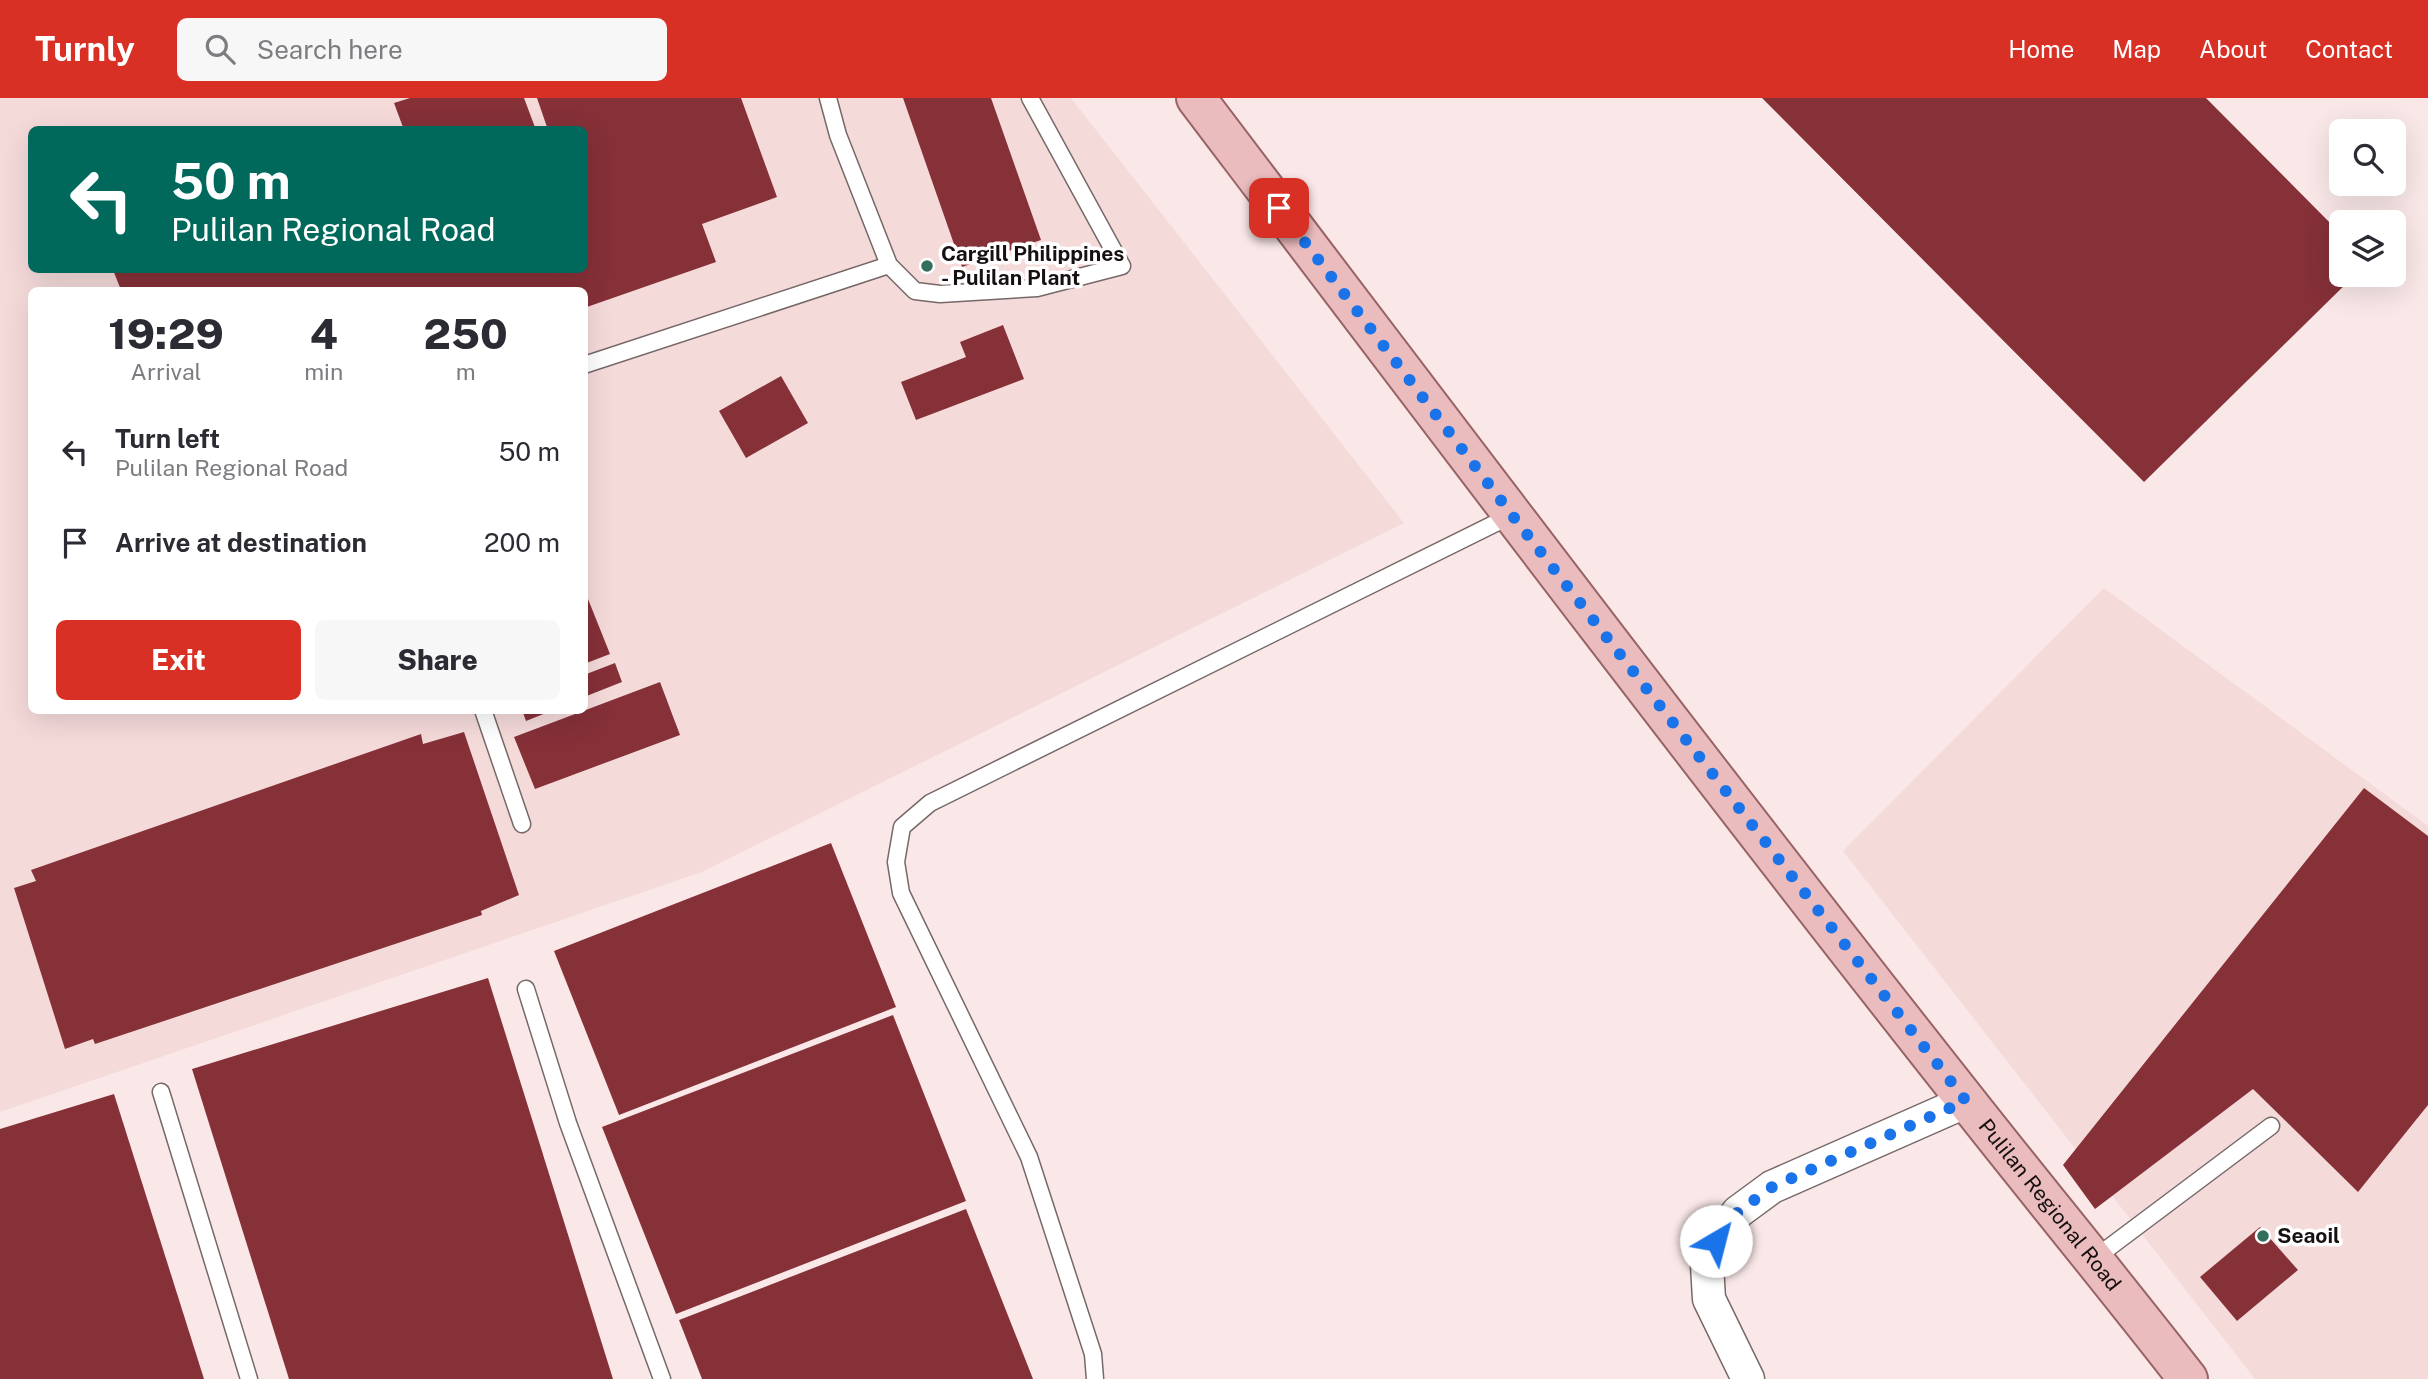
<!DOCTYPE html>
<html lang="en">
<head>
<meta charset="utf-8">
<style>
	:root { --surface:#fff; --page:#f7f7f7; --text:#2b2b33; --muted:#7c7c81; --accent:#d93025 }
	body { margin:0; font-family:"Public Sans",sans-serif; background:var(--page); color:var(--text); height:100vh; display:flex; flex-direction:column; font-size:26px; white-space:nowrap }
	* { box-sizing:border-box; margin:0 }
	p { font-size:23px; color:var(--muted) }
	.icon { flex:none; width:38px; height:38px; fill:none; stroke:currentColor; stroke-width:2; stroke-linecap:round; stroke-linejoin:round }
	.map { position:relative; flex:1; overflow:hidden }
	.panel { position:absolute; left:28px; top:189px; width:560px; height:427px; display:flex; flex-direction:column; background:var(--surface); border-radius:10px; box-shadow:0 7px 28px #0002 }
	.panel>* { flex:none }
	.top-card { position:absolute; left:28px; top:28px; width:560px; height:147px; border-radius:10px; box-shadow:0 7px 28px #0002; background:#00695c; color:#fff; overflow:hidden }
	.buttons { position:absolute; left:2329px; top:21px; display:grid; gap:14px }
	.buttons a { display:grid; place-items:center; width:77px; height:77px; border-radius:10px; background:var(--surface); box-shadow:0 7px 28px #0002; font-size:35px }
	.pin { position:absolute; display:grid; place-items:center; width:60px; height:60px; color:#fff; margin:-30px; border-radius:14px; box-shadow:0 4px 10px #0006 }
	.me { position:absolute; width:77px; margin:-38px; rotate:37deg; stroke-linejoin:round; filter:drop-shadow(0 0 5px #0008) }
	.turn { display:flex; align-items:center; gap:24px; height:147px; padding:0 28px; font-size:32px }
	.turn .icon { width:91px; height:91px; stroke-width:2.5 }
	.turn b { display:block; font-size:49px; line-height:60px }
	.eta { display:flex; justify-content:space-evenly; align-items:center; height:119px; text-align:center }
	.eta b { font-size:42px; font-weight:800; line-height:49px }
	.button { display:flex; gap:14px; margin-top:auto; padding:14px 28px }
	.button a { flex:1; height:80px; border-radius:10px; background:var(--accent); color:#fff; font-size:28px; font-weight:800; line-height:80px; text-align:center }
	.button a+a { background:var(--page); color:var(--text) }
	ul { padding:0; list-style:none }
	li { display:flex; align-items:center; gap:21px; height:91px; padding:0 28px }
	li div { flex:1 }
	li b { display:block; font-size:26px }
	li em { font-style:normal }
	header { display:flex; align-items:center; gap:42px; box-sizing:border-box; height:98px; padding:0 35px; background:var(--accent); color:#fff }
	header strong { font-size:33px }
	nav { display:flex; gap:38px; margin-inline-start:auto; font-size:24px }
	.search { width:490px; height:63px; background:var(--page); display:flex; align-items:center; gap:18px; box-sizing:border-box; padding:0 24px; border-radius:10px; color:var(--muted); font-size:26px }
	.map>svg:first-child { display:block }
	.built { fill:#f5dada; fill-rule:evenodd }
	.building { fill:#863038 }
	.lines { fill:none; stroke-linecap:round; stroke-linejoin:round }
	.lane-casing { stroke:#776868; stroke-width:19 }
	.street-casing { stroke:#776868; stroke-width:35 }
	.primary-casing { stroke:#986364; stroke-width:42 }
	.lane { stroke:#fff; stroke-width:16 }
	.street { stroke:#fff; stroke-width:32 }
	.primary { stroke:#ebbcbd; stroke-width:38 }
	.route { stroke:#1a73e8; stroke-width:12; stroke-dasharray:0 21.6 }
	.poi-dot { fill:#336f5a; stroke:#fff; stroke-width:2.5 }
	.labels { text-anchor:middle; stroke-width:7; stroke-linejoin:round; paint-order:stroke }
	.poi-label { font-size:21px; font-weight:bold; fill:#161010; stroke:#fff; text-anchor:start }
	.street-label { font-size:21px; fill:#161010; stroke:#fff }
</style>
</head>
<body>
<header>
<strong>Turnly</strong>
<div class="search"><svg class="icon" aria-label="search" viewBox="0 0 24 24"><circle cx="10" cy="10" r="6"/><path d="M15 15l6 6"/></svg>Search here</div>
<nav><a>Home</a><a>Map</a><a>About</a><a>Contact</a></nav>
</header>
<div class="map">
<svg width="2428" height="1281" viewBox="0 0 2428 1281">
	<rect width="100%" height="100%" fill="#fae8e8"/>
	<!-- built -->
	<g class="built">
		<path d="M0 0H1071L1404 425 702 774 0 1014ZM32 32H584V172H32ZM32 192H584V612H32Z"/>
		<polygon points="2104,490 2428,728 2428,1281 2255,1281 1843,753"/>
	</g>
	<!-- building -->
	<g class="building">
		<polygon points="410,0 524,0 536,32 404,32 394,5"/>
		<polygon points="537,0 741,0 777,99 702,126 716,164 584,210 584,192 121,192 113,172 584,172 584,32 548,32"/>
		<polygon points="903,0 991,0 1041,142 962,169"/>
		<polygon points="1762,0 2206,0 2342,137 2342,177 2355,177 2144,384"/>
		<polygon points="1003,227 1024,281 916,322 901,284 966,259 960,244"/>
		<polygon points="781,278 808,325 746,360 719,313"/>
		<polygon points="584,491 610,556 584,566"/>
		<polygon points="615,565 622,584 584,599 584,577"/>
		<polygon points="660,584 680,637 535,691 514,639"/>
		<polygon points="522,612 551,612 551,613 526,623"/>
		<polygon points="464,634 519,797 481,813 482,817 95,946 93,941 65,951 14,790 36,783 31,772 421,636 423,646"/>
		<polygon points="2364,690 2428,738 2428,1007 2358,1094 2253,991 2095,1111 2063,1067"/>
		<polygon points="831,745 896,909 619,1017 554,853"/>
		<polygon points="488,880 613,1281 289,1281 192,971"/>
		<polygon points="893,917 966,1103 676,1216 602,1029"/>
		<polygon points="114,996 204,1281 0,1281 0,1031"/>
		<polygon points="966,1111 1033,1281 702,1281 679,1222"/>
		<polygon points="2260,1129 2298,1172 2237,1223 2200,1179"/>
	</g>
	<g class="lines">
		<!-- lane casing -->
		<g class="lane-casing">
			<g id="lane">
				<polyline points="828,0 838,37 889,167 915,193 940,196 1037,190 1122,168 1030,0"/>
				<polyline points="584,267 889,167"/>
				<polyline points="483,612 522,726"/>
				<polyline points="526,891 568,1025 662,1281"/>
				<polyline points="161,994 249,1281"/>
				<polyline points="2095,1160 2271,1028"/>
				<polyline points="1095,1281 1093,1256 1029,1059 901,795 896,764 902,729 930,705 1512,417"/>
			</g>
		</g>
		<!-- street casing -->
		<g class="street-casing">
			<polyline id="street" points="1748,1281 1709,1201 1707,1167 1716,1143 1738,1114 1772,1089 1967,1003"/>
		</g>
		<!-- primary casing -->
		<g class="primary-casing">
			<g id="primary">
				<path id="s1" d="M1196 0C1450 335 1704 671 1965 1001 2039 1095 2115 1187 2188 1281"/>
			</g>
		</g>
		<!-- lane -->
		<use href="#lane" class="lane"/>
		<!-- street -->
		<use href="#street" class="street"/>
		<!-- primary -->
		<use href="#primary" class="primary"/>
	</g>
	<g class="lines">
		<!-- route -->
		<polyline class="route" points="1279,110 1512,417 1966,1003 1772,1089 1738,1114 1716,1143"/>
	</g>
	<!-- markers -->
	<g class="poi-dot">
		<circle cx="927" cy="168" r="7"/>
		<circle cx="2263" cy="1138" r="7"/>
	</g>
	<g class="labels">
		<!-- poi labels -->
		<g class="poi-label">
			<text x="941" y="163">Cargill Philippines<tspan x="941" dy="24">- Pulilan Plant</tspan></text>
			<text x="2277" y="1145">Seaoil</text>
		</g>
		<!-- street labels -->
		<g class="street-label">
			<text dy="7" stroke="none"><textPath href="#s1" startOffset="1398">Pulilan Regional Road</textPath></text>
		</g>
	</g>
</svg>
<div class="buttons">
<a><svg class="icon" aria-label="search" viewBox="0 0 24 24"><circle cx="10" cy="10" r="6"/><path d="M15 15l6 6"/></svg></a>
<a><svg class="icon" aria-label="layers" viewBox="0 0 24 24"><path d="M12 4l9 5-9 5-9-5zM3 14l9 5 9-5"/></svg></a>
</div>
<div class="pin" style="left:1279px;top:110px;background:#d93025"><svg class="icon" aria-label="arrive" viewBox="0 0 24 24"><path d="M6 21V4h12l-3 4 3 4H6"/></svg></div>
<svg class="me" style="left:1716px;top:1143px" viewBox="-20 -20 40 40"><circle r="19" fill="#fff"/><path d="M0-13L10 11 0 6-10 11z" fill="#1a73e8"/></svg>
<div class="top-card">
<div class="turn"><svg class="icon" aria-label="left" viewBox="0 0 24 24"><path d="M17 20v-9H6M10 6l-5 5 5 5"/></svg><div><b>50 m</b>Pulilan Regional Road</div></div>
</div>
<section class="panel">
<div class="eta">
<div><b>19:29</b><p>Arrival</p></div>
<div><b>4</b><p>min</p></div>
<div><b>250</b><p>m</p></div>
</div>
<ul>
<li><svg class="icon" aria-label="left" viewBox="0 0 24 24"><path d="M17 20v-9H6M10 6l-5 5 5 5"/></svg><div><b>Turn left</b><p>Pulilan Regional Road</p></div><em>50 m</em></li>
<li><svg class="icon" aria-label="arrive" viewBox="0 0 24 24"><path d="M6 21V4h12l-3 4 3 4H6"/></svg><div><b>Arrive at destination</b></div><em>200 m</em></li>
</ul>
<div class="button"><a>Exit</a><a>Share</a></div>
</section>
</div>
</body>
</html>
